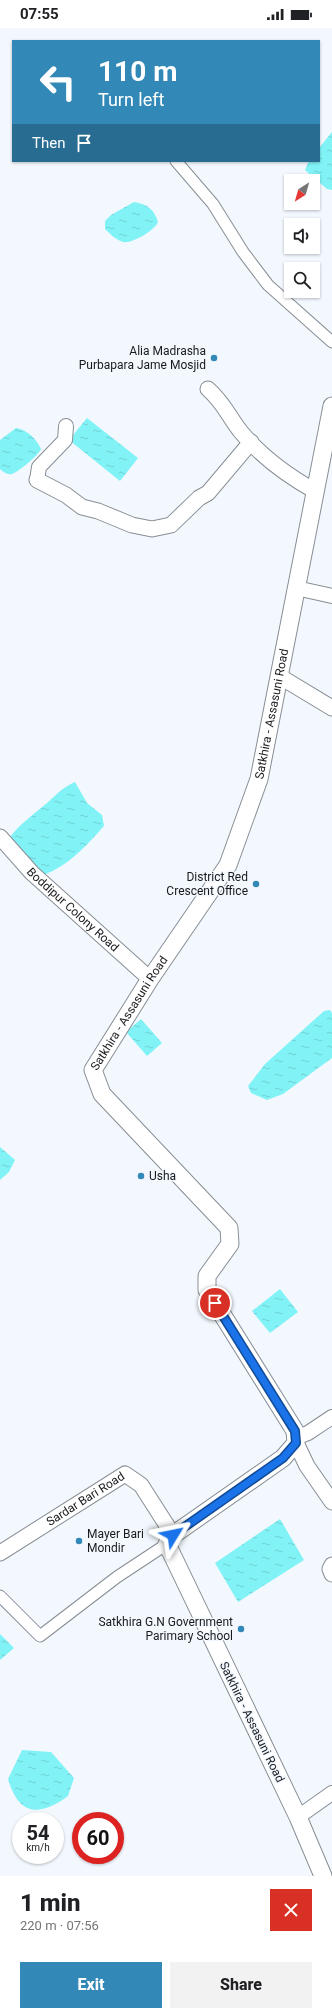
<!DOCTYPE html>
<html lang="en">
<head>
<meta charset="utf-8">
<style>
	:root { --surface:#fff; --page:#f2f2f2; --text:#202124; --muted:#757577; --accent:#3288b7 }
	body { margin:0; font-family:Roboto,sans-serif; background:var(--page); color:var(--text); height:100vh; display:flex; flex-direction:column; font-size:15px; white-space:nowrap }
	* { box-sizing:border-box; margin:0 }
	p { font-size:13px; color:var(--muted) }
	.icon { flex:none; width:22px; height:22px; fill:none; stroke:currentColor; stroke-width:2; stroke-linecap:round; stroke-linejoin:round }
	.map { position:relative; height:1848px; overflow:hidden }
	.details { display:flex; flex-direction:column; background:var(--surface); flex:1 }
	.details>* { flex:none }
	.hud { position:absolute; left:12px; top:12px; width:308px; height:122px; border-radius:0px; box-shadow:0 1px 3px #0004; background:#3288b7; color:#fff; overflow:hidden }
	.needle { width:26px; rotate:217deg }
	.fabs { position:absolute; left:284px; top:146px; display:grid; gap:8px }
	.fabs a { display:grid; place-items:center; width:36px; height:36px; border-radius:0px; background:var(--surface); box-shadow:0 1px 3px #0004; font-size:20px }
	.speed { position:absolute; left:12px; top:1784px; display:flex; gap:8px; font-size:20px; font-weight:700; text-align:center }
	.speed>* { display:grid; place-content:center; width:52px; height:52px; border-radius:50%; background:var(--surface); box-shadow:0 1px 3px #0004; line-height:1 }
	.speed small { font-size:10px; font-weight:400 }
	.speed .limit { border:6px solid #d22; background:#fff; color:#111 }
	.pin { position:absolute; display:grid; place-items:center; width:34px; height:34px; color:#fff; margin:-17px; border:2px solid #fff; border-radius:50%; box-shadow:0 1px 4px #0007 }
	.me { position:absolute; width:44px; margin:-22px; rotate:55deg; stroke-linejoin:round; filter:drop-shadow(0 0 3px #0008) }
	.turn { display:flex; align-items:center; gap:14px; height:84px; padding:0 20px; font-size:18px }
	.turn .icon { width:52px; height:52px; stroke-width:2.5 }
	.turn b { display:block; font-size:28px; line-height:34px }
	.then { display:flex; align-items:center; height:38px; padding:0 20px; background:#0003; gap:8px; font-size:15px }
	.round { display:grid; place-items:center; flex:none; width:42px; height:42px; border-radius:0px; background:var(--page) }
	.headline { display:flex; align-items:center; justify-content:space-between; height:68px; padding:0 20px }
	h1 { font-size:24px; font-weight:800; line-height:30px }
	.action { display:flex; gap:8px; margin-top:auto; padding:8px 20px }
	.action a { flex:1; height:46px; border-radius:0px; background:var(--accent); color:#fff; font-size:16px; font-weight:800; line-height:46px; text-align:center }
	.action a+a { background:var(--page); color:var(--text) }
	.status { display:flex; justify-content:space-between; align-items:center; height:28px; padding:0 20px; background:var(--surface); direction:ltr }
	.status svg { height:11px; fill:currentColor }
	.map>svg:first-child { display:block }
	.water { fill:url(#water-ripples) }
	.lines { fill:none; stroke-linecap:round; stroke-linejoin:round }
	.minor-casing { stroke:#878e94; stroke-width:13 }
	.tertiary-casing { stroke:#878e94; stroke-width:16 }
	.secondary-casing { stroke:#878e94; stroke-width:17 }
	.primary-casing { stroke:#878e94; stroke-width:19 }
	.minor { stroke:#fff; stroke-width:11 }
	.tertiary { stroke:#fff; stroke-width:14 }
	.secondary { stroke:#fff; stroke-width:15 }
	.primary { stroke:#fff; stroke-width:17 }
	.route-casing { stroke:#114b97; stroke-width:10 }
	.route { stroke:#1a73e8; stroke-width:7 }
	.poi-dot { fill:#3288b7; stroke:#f2f8fe; stroke-width:1.5 }
	.labels { text-anchor:middle; stroke-width:3; stroke-linejoin:round; paint-order:stroke }
	.poi-label { font-size:12px; fill:#181a1d; stroke:#f2f8fe; text-anchor:end }
	.street-label { font-size:12px; fill:#181a1d; stroke:#f2f8fe }
</style>
</head>
<body>
<div class="status"><b>07:55</b><svg viewBox="0 0 49 12"><path d="M0 12V9h3v3zM5 12V6h3v6zM10 12V3h3v9zM15 12V0h3v12zM26 1h20v11H26zM47 4h2v5h-2z"/></svg></div>
<div class="map">
<svg width="332" height="1848" viewBox="0 0 332 1848">
	<defs>
		<pattern id="water-ripples" width="26" height="14" patternUnits="userSpaceOnUse"><rect width="26" height="14" fill="#81f3f7"/><path d="M2 4q2-2 4 0t4 0M15 11q2-2 4 0t4 0" fill="none" stroke="#6fd0d3"/></pattern>
	</defs>
	<rect width="100%" height="100%" fill="#f2f8fe"/>
	<!-- water -->
	<g class="water">
		<polygon points="332,104 332,162 327,161 305,142 309,133 319,133 319,120"/>
		<path d="M134 174C147 176 154 181 158 194 155 202 132 216 123 214 116 212 110 206 105 201V193L111 187Z"/>
		<polygon points="87,390 138,430 120,453 69,412"/>
		<path d="M16 400C28 402 36 411 41 421 39 427 18 444 12 446 7 447 3 444 0 441V412Z"/>
		<path d="M75 754 87 775 102 787 104 798C86 818 69 837 44 847L29 834 10 809C21 795 34 786 47 775 57 766 63 759 75 754Z"/>
		<polygon points="330,982 332,985 332,1030 283,1066 267,1072 251,1065 248,1058 265,1036 324,983"/>
		<polygon points="141,991 162,1015 147,1028 126,1004"/>
		<polygon points="0,1119 15,1132 9,1144 0,1152"/>
		<polygon points="280,1261 298,1284 270,1305 252,1283"/>
		<polygon points="280,1491 304,1532 238,1574 215,1535"/>
		<polygon points="0,1606 14,1620 0,1632"/>
		<path d="M22 1722 51 1724 74 1750 68 1768C39 1789 19 1788 8 1751Z"/>
	</g>
	<g class="lines">
		<!-- minor casing -->
		<g class="minor-casing">
			<g id="minor">
				<polyline points="176,133 213,176 243,224 268,257 332,314"/>
				<polyline points="0,1568 40,1608 117,1549 167,1516"/>
			</g>
		</g>
		<!-- tertiary casing -->
		<g class="tertiary-casing">
			<g id="tertiary">
				<polyline points="37,452 39,439 65,412 66,398"/>
				<polyline points="296,560 332,568"/>
				<polyline points="295,1410 308,1405 332,1389"/>
				<polyline points="298,1789 332,1765"/>
			</g>
		</g>
		<!-- secondary casing -->
		<g class="secondary-casing">
			<g id="secondary">
				<path d="M208 361C225 376 228 388 241 404 261 428 288 448 315 463"/>
				<polyline points="37,452 66,467 82,479 98,483 132,497 152,501 171,497 199,470 208,465 251,414"/>
				<polyline points="279,648 332,680"/>
				<path id="s1" d="M0 809 32 845 150 951"/>
				<polyline points="296,1415 307,1438 332,1474"/>
				<path id="s2" d="M0 1525 125 1446 141 1457 173 1507"/>
				<polyline points="332,1537 330,1541 332,1546"/>
			</g>
		</g>
		<!-- primary casing -->
		<g class="primary-casing">
			<g id="primary">
				<path id="s3" d="M323 1848 298 1789 167 1516 173 1507 283 1430 296 1415 295 1403 207 1262V1248L230 1216 229 1200 102 1066 93 1042 150 951 228 837 259 751 332 378"/>
			</g>
		</g>
		<!-- minor -->
		<use href="#minor" class="minor"/>
		<!-- tertiary -->
		<use href="#tertiary" class="tertiary"/>
		<!-- secondary -->
		<use href="#secondary" class="secondary"/>
		<!-- primary -->
		<use href="#primary" class="primary"/>
	</g>
	<g class="lines">
		<!-- route casing -->
		<g class="route-casing">
			<polyline id="route" points="173,1507 283,1430 296,1415 295,1403 215,1275"/>
		</g>
		<!-- route -->
		<use href="#route" class="route"/>
	</g>
	<!-- markers -->
	<g class="poi-dot">
		<circle cx="214" cy="330" r="4"/>
		<circle cx="256" cy="856" r="4"/>
		<circle cx="141" cy="1148" r="4"/>
		<circle cx="79" cy="1513" r="4"/>
		<circle cx="241" cy="1601" r="4"/>
	</g>
	<g class="labels">
		<!-- poi labels -->
		<g class="poi-label">
			<text x="206" y="327">Alia Madrasha<tspan x="206" dy="14">Purbapara Jame Mosjid</tspan></text>
			<text x="248" y="853">District Red<tspan x="248" dy="14">Crescent Office</tspan></text>
			<text x="149" y="1152" text-anchor="start">Usha</text>
			<text x="87" y="1510" text-anchor="start">Mayer Bari<tspan x="87" dy="14">Mondir</tspan></text>
			<text x="233" y="1598">Satkhira G.N Government<tspan x="233" dy="14">Parimary School</tspan></text>
		</g>
		<!-- street labels -->
		<g class="street-label">
			<text dy="4" stroke="none"><textPath href="#s3" startOffset="1393">Satkhira - Assasuni Road</textPath></text>
			<text dy="4" stroke="none"><textPath href="#s1" startOffset="103">Boddipur Colony Road</textPath></text>
			<text dy="4" stroke="none"><textPath href="#s3" startOffset="1057">Satkhira - Assasuni Road</textPath></text>
			<text dy="4" stroke="none"><textPath href="#s2" startOffset="101">Sardar Bari Road</textPath></text>
			<text transform="translate(252 1694) rotate(64)" y="4">Satkhira - Assasuni Road</text>
		</g>
	</g>
</svg>
<div class="fabs">
<a><svg class="needle" viewBox="-14 -14 28 28"><path d="M0-13l5 13h-10z" fill="#e53935"/><path d="M0 13l5-13h-10z" fill="#757577"/></svg></a>
<a><svg class="icon" aria-label="sound" viewBox="0 0 24 24"><path d="M4 9h4l5-4v14l-5-4H4zM17 9q2 3 0 6"/></svg></a>
<a><svg class="icon" aria-label="search" viewBox="0 0 24 24"><circle cx="10" cy="10" r="6"/><path d="M15 15l6 6"/></svg></a>
</div>
<div class="speed"><div>54<small>km/h</small></div><div class="limit">60</div></div>
<div class="pin" style="left:215px;top:1275px;background:#d93025"><svg class="icon" aria-label="arrive" viewBox="0 0 24 24"><path d="M6 21V4h12l-3 4 3 4H6"/></svg></div>
<svg class="me" style="left:173px;top:1507px" viewBox="-20 -20 40 40"><path d="M0-17L14 15 0 8-14 15z" fill="#1a73e8" stroke="#fff" stroke-width="4"/></svg>
<div class="hud">
<div class="turn"><svg class="icon" aria-label="left" viewBox="0 0 24 24"><path d="M17 20v-9H6M10 6l-5 5 5 5"/></svg><div><b>110 m</b>Turn left</div></div>
<div class="then">Then<svg class="icon" aria-label="arrive" viewBox="0 0 24 24"><path d="M6 21V4h12l-3 4 3 4H6"/></svg></div>
</div>
</div>
<section class="details">
<div class="headline"><div><h1>1 min</h1><p>220 m · 07:56</p></div><a class="round" style="background:#d93025;color:#fff"><svg class="icon" aria-label="close" viewBox="0 0 24 24"><path d="M6 6l12 12M18 6L6 18"/></svg></a></div>
<div class="action"><a>Exit</a><a>Share</a></div>
</section>
</body>
</html>
